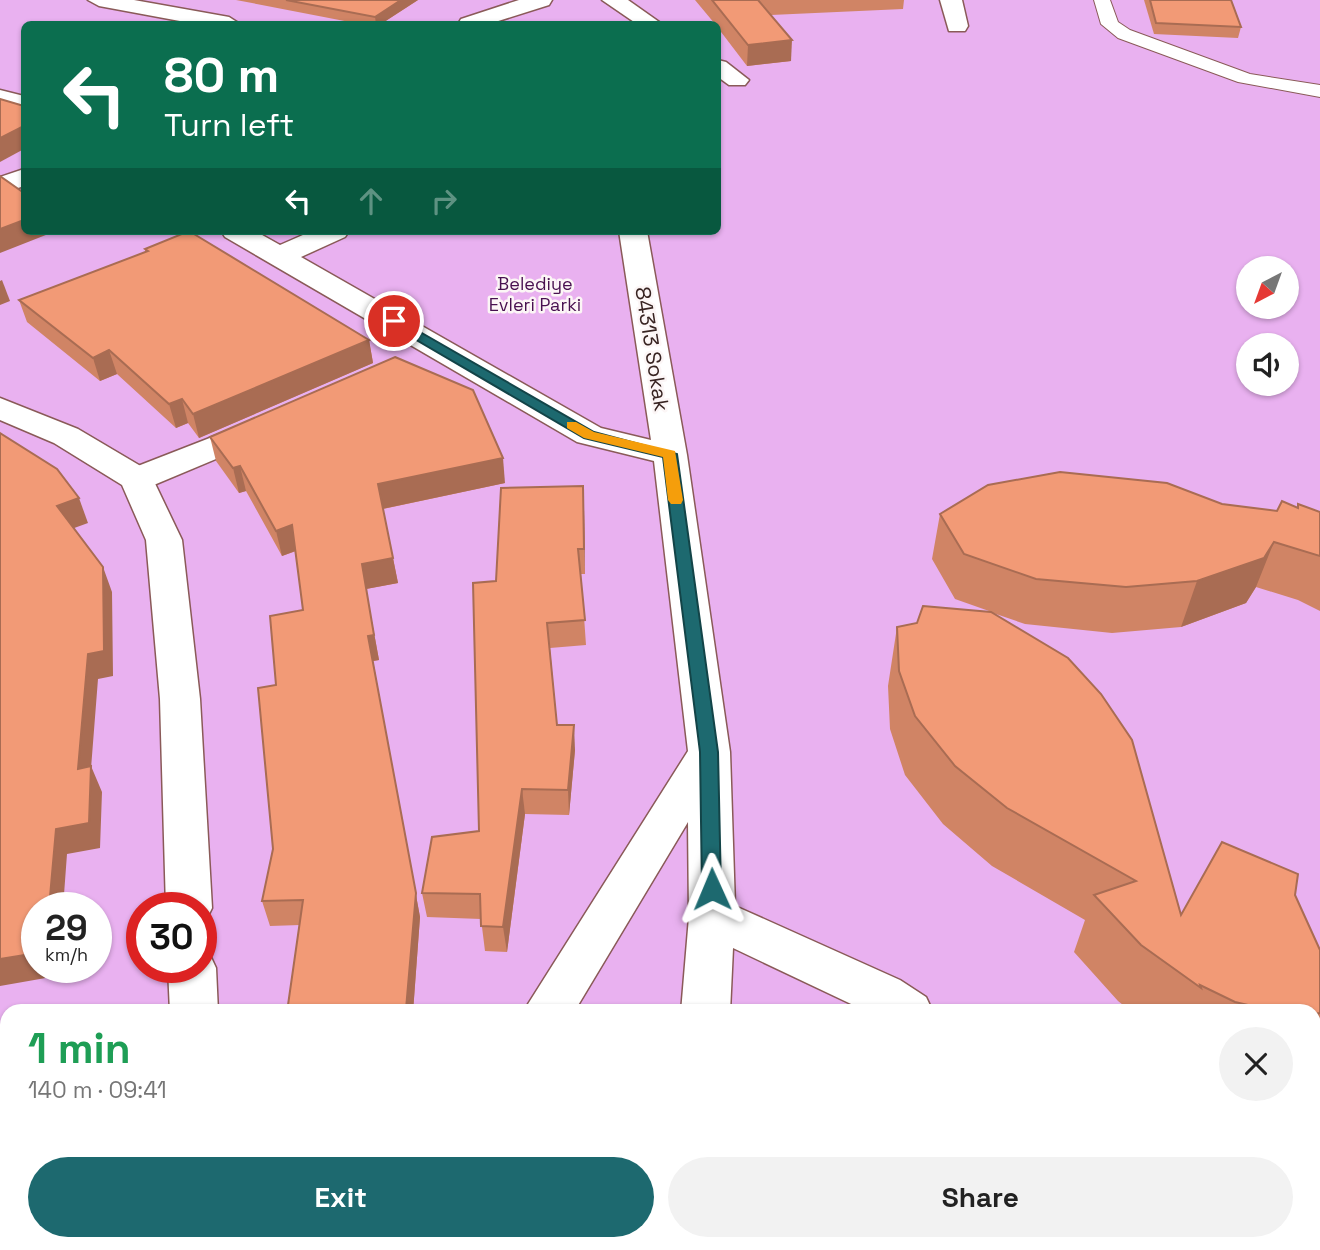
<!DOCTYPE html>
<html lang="en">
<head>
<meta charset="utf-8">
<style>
	:root { --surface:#fff; --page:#f2f2f2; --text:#222; --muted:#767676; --accent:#1d696f }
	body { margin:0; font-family:"Space Grotesk",sans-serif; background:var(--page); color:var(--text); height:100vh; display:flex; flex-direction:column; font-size:26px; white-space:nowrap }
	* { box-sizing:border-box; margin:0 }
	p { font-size:23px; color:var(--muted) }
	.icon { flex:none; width:38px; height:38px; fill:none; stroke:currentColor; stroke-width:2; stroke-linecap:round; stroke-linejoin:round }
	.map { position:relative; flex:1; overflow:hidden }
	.sheet { position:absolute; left:0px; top:1004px; width:1321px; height:247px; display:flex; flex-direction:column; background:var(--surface); border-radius:21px 21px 0 0; box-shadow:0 2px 5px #0004 }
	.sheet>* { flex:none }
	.top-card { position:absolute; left:21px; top:21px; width:700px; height:214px; border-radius:10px; box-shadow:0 2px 5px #0004; background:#0b6e4f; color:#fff; overflow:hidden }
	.needle { width:46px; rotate:221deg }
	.controls { position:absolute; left:1236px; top:256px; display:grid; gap:14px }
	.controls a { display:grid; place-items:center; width:63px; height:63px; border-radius:50%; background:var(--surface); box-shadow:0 2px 5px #0004; font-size:35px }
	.speed { position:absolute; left:21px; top:892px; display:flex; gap:14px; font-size:35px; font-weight:700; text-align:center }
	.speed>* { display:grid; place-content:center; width:91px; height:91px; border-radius:50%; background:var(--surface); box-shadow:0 2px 5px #0004; line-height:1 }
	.speed small { font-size:18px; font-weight:400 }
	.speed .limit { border:10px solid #d22; background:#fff; color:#111 }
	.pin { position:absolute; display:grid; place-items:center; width:60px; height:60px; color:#fff; margin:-30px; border:4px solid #fff; border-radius:50%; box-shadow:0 2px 7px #0007 }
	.me { position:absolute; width:77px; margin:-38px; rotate:359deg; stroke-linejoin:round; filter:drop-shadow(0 0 5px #0008) }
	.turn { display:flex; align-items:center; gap:24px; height:147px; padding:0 28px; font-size:32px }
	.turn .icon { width:91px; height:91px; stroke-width:2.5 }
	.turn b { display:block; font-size:49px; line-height:60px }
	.lanes { display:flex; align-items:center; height:66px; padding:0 28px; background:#0003; justify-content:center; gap:35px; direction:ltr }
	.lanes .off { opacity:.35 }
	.round { display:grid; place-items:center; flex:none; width:74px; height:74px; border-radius:37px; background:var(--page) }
	.overview { display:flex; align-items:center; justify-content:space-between; height:119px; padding:0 28px }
	h1 { font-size:42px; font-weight:600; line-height:52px; color:#1e9e55 }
	.cta { display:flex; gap:14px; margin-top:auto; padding:14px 28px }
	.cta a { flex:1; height:80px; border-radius:42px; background:var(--accent); color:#fff; font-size:28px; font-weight:600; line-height:80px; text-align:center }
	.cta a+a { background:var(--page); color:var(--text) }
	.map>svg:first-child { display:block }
	.green { fill:#e9b1f0; fill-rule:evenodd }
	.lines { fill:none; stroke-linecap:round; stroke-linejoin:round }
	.service-casing { stroke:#8a5a58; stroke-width:2 }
	.minor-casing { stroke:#8a5a58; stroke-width:3 }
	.tertiary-casing { stroke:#8a5a58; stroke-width:3 }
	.service { fill:#fff; fill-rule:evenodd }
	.minor { fill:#fff; fill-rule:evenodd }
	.tertiary { fill:#fff; fill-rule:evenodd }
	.wall { fill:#d08465 }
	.shaded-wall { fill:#a96c53 }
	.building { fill:#f29a76; stroke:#a96c53; stroke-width:2 }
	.route { fill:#1d696f; stroke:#134448; stroke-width:2 }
	.slow { fill:#f59e0b }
	.labels { text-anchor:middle; stroke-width:5; stroke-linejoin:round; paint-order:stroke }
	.far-park-label { font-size:18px; fill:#481050; stroke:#fcf6f6 }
	.street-label { font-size:21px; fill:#372321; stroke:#fcf6f6 }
</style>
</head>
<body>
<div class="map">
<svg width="1320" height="1250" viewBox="0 0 1320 1250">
	<rect width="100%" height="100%" fill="#ffc7c4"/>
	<!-- green -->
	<path class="green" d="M0 0H1320V1250H0ZM24 24H718V231H24ZM1248 268H1286V306H1248ZM1248 345H1286V383H1248ZM37 908H96V968H37ZM142 908H201V968H142ZM7 1012H1314V1244H7Z"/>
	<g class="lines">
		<!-- service casing -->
		<g class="service-casing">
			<polygon id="service" points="1094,0 1110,0 1118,22 1130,30 1250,74 1320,85 1320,97 1238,82 1118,38 1101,24"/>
		</g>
		<!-- minor casing -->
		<g class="minor-casing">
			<g id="minor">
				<polygon points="88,0 134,0 229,17 240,24 196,24 99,6"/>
				<polygon points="519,0 552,0 549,5 489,24 458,24 461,19"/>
				<polygon points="602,0 628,0 662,24 637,24"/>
				<polygon points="940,0 962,0 968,26 965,31 949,31"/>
				<polygon points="718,60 726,62 749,80 745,85 729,85 718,77"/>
				<polygon points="0,90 24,96 24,111 0,105"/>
				<polygon points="24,169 24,186 0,194 0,177"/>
				<polygon points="221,231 255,231 280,245 312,231 349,231 345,237 301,257 601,428 651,440 619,231 647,231 687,455 730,752 735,906 900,980 926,997 933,1012 868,1012 733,948 730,1012 681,1012 689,917 688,822 574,1012 523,1012 688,751 654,461 577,442 225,237"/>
				<polygon points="261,418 273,421 278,428 273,435 149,487 137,490 125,487 120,479 125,471"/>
				<polygon points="7,1036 7,1082 0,1084 0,1038"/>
				<polygon points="238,1244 305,1244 302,1250 235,1250"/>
				<polygon points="656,1244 712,1244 710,1250 654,1250"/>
				<polygon points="1245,1244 1307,1244 1310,1250 1248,1250"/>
			</g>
		</g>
		<!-- tertiary casing -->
		<g class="tertiary-casing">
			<g id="tertiary">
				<polygon points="0,398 78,429 149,471 182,540 200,699 212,908 205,922 201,923 201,908 166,908 160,699 146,540 122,485 54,443 0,420"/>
				<polygon points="201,951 209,953 216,968 218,1012 170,1012 168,968 201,968"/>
				<rect x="173" y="1244" width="56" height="6"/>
			</g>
		</g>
		<!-- service -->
		<use href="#service" class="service"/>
		<!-- minor -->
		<use href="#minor" class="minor"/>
		<!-- tertiary -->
		<use href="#tertiary" class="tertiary"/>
	</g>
	<!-- wall -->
	<g class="wall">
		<polygon points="236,0 418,0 381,24 360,24"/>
		<polygon points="695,0 904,0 903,9 771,15 791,61 747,66 718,28 718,24 715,24"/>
		<polygon points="1144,0 1231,0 1241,27 1238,38 1154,34"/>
		<polygon points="145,249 369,340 373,363 199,438 188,423 176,428 117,374 100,381 27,322 19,300 145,252"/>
		<polygon points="210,437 505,483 383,509 398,583 366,589 379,660 373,661 420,917 413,1012 287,1012 300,925 270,926 262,901 273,849 276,685 303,610 296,551 282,556 246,491 239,493 216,461"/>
		<polygon points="1222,504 1277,511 1297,508 1298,504 1320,512 1320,611 1298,600 1256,587 1246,603 1181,627 1112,633 1025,624 993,613 1181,915 1295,895 1320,950 1320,1059 1315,1068 1314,1012 1132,1012 1118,1001 1074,952 1085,920 992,866 943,824 905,775 890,729 888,686 897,627 989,611 955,599 932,559 940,514"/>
		<polygon points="584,510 585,574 581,574 586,645 550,648 557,725 575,750 569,815 525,814 507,952 485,951 481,919 427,917 422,893 479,831 496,581"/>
		<polygon points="7,1098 7,1206 0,1207 0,1099"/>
	</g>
	<!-- shaded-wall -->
	<g class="shaded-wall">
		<polygon points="401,0 418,0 381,24 376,24 375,17"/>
		<polygon points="792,40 791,61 747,66 748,45"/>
		<polygon points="24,126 24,149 0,162 0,138"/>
		<polygon points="24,220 24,231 56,231 0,253 0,229"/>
		<polygon points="2,280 10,301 0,305 0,281"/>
		<polygon points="369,340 373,363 199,438 193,414"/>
		<polygon points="109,350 117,374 100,381 93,358"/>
		<polygon points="182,399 188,423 176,428 169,404"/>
		<polygon points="503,458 505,483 382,509 378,484"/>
		<polygon points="240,466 246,491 239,493 233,468"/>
		<polygon points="583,486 584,510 585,574 584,549"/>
		<polygon points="79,498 88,523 66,531 57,506"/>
		<polygon points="292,525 298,550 282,556 276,531"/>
		<polygon points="1274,542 1256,587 1246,603 1181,627 1197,581"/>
		<polygon points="393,558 398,583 366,589 379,660 373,661 420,917 413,1012 407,1012 406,1009 368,636 362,564"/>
		<polygon points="103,567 112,592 113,676 98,679 89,794 78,769 88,654"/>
		<polygon points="574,725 575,750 569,815 568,790"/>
		<polygon points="91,766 102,792 100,848 67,854 63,908 49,908 56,829"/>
		<polygon points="522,789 525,814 507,952 503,927"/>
		<polygon points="37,953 37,968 58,968 57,976 0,986 0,959"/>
	</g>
	<!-- building -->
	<g class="building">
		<polygon points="286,0 401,0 375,17"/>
		<polygon points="712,0 758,0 792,40 748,45"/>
		<polygon points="1150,0 1231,0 1241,27 1156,23"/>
		<polygon points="0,99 24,106 24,126 0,138"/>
		<polygon points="0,176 24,193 24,220 0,229"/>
		<polygon points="189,231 369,340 193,414 182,399 169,404 109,350 93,358 19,300 148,251 145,249"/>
		<polygon points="395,357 473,390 503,458 378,484 393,558 362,564 374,635 368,636 416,893 406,1009 368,1012 287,1012 303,900 262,901 273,849 258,688 276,685 270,616 303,610 292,525 276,531 240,466 233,468 210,437"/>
		<polygon points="0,433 57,469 79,498 57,506 103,567 104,651 88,654 78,769 91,766 89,823 56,829 49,908 37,908 37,953 0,959"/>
		<polygon points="1060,472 1167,483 1222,504 1277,511 1282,501 1298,508 1298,504 1320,512 1320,556 1274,542 1264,558 1197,581 1126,587 1036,579 964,554 940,514 988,485"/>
		<polygon points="583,486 584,549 578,549 585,620 547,623 557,725 574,725 568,790 522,789 503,927 481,926 480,894 422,893 432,837 479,831 473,583 496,581 501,488"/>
		<polygon points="923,606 991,612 1068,658 1101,694 1132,740 1181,915 1222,842 1298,874 1295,895 1320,950 1320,1013 1314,1014 1314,1012 1278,1012 1235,1002 1200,985 1201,988 1141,945 1094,895 1136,881 1007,808 955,766 915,716 899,671 897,627 917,623"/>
		<polygon points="7,1098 7,1182 0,1183 0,1099"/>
	</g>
	<!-- route -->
	<polygon class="route" points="394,317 594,432 677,454 718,752 721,889 718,895 705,895 702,889 700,752 663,457 584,438 389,324 389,318"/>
	<!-- slow -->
	<polygon class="slow" points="567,422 576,422 594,432 675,451 683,500 681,504 671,504 668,500 663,457 584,438 567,428"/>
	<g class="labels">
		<!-- far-park labels -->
		<g class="far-park-label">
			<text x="535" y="290">Belediye<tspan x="535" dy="21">Evleri Parki</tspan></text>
		</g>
		<!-- street labels -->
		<g class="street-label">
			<text transform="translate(652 349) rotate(81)" y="7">84313 Sokak</text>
		</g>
	</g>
</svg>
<div class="controls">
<a><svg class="needle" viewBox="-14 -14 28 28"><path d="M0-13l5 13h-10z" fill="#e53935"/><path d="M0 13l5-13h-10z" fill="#767676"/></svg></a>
<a><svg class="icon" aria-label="sound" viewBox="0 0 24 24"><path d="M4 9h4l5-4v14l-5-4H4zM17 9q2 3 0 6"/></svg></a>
</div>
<div class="speed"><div>29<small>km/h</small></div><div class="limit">30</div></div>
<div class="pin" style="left:394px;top:321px;background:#d93025"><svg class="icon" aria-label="arrive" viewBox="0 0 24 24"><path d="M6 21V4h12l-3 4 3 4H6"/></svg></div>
<svg class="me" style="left:712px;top:889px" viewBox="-20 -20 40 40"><path d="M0-17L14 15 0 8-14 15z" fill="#1d696f" stroke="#fff" stroke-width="4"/></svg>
<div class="top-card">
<div class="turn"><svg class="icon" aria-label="left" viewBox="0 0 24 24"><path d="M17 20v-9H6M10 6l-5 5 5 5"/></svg><div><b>80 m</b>Turn left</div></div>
<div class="lanes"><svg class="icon" aria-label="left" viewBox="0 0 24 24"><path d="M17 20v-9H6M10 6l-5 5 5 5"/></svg><svg class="icon off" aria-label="ahead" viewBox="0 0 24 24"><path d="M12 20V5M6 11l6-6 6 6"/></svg><svg class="icon off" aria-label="right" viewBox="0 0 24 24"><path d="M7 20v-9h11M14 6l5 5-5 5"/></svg></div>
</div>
<section class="sheet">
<div class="overview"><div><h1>1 min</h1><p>140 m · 09:41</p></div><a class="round"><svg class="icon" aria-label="close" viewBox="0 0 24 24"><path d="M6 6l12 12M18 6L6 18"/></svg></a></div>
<div class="cta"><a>Exit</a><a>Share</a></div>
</section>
</div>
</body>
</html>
